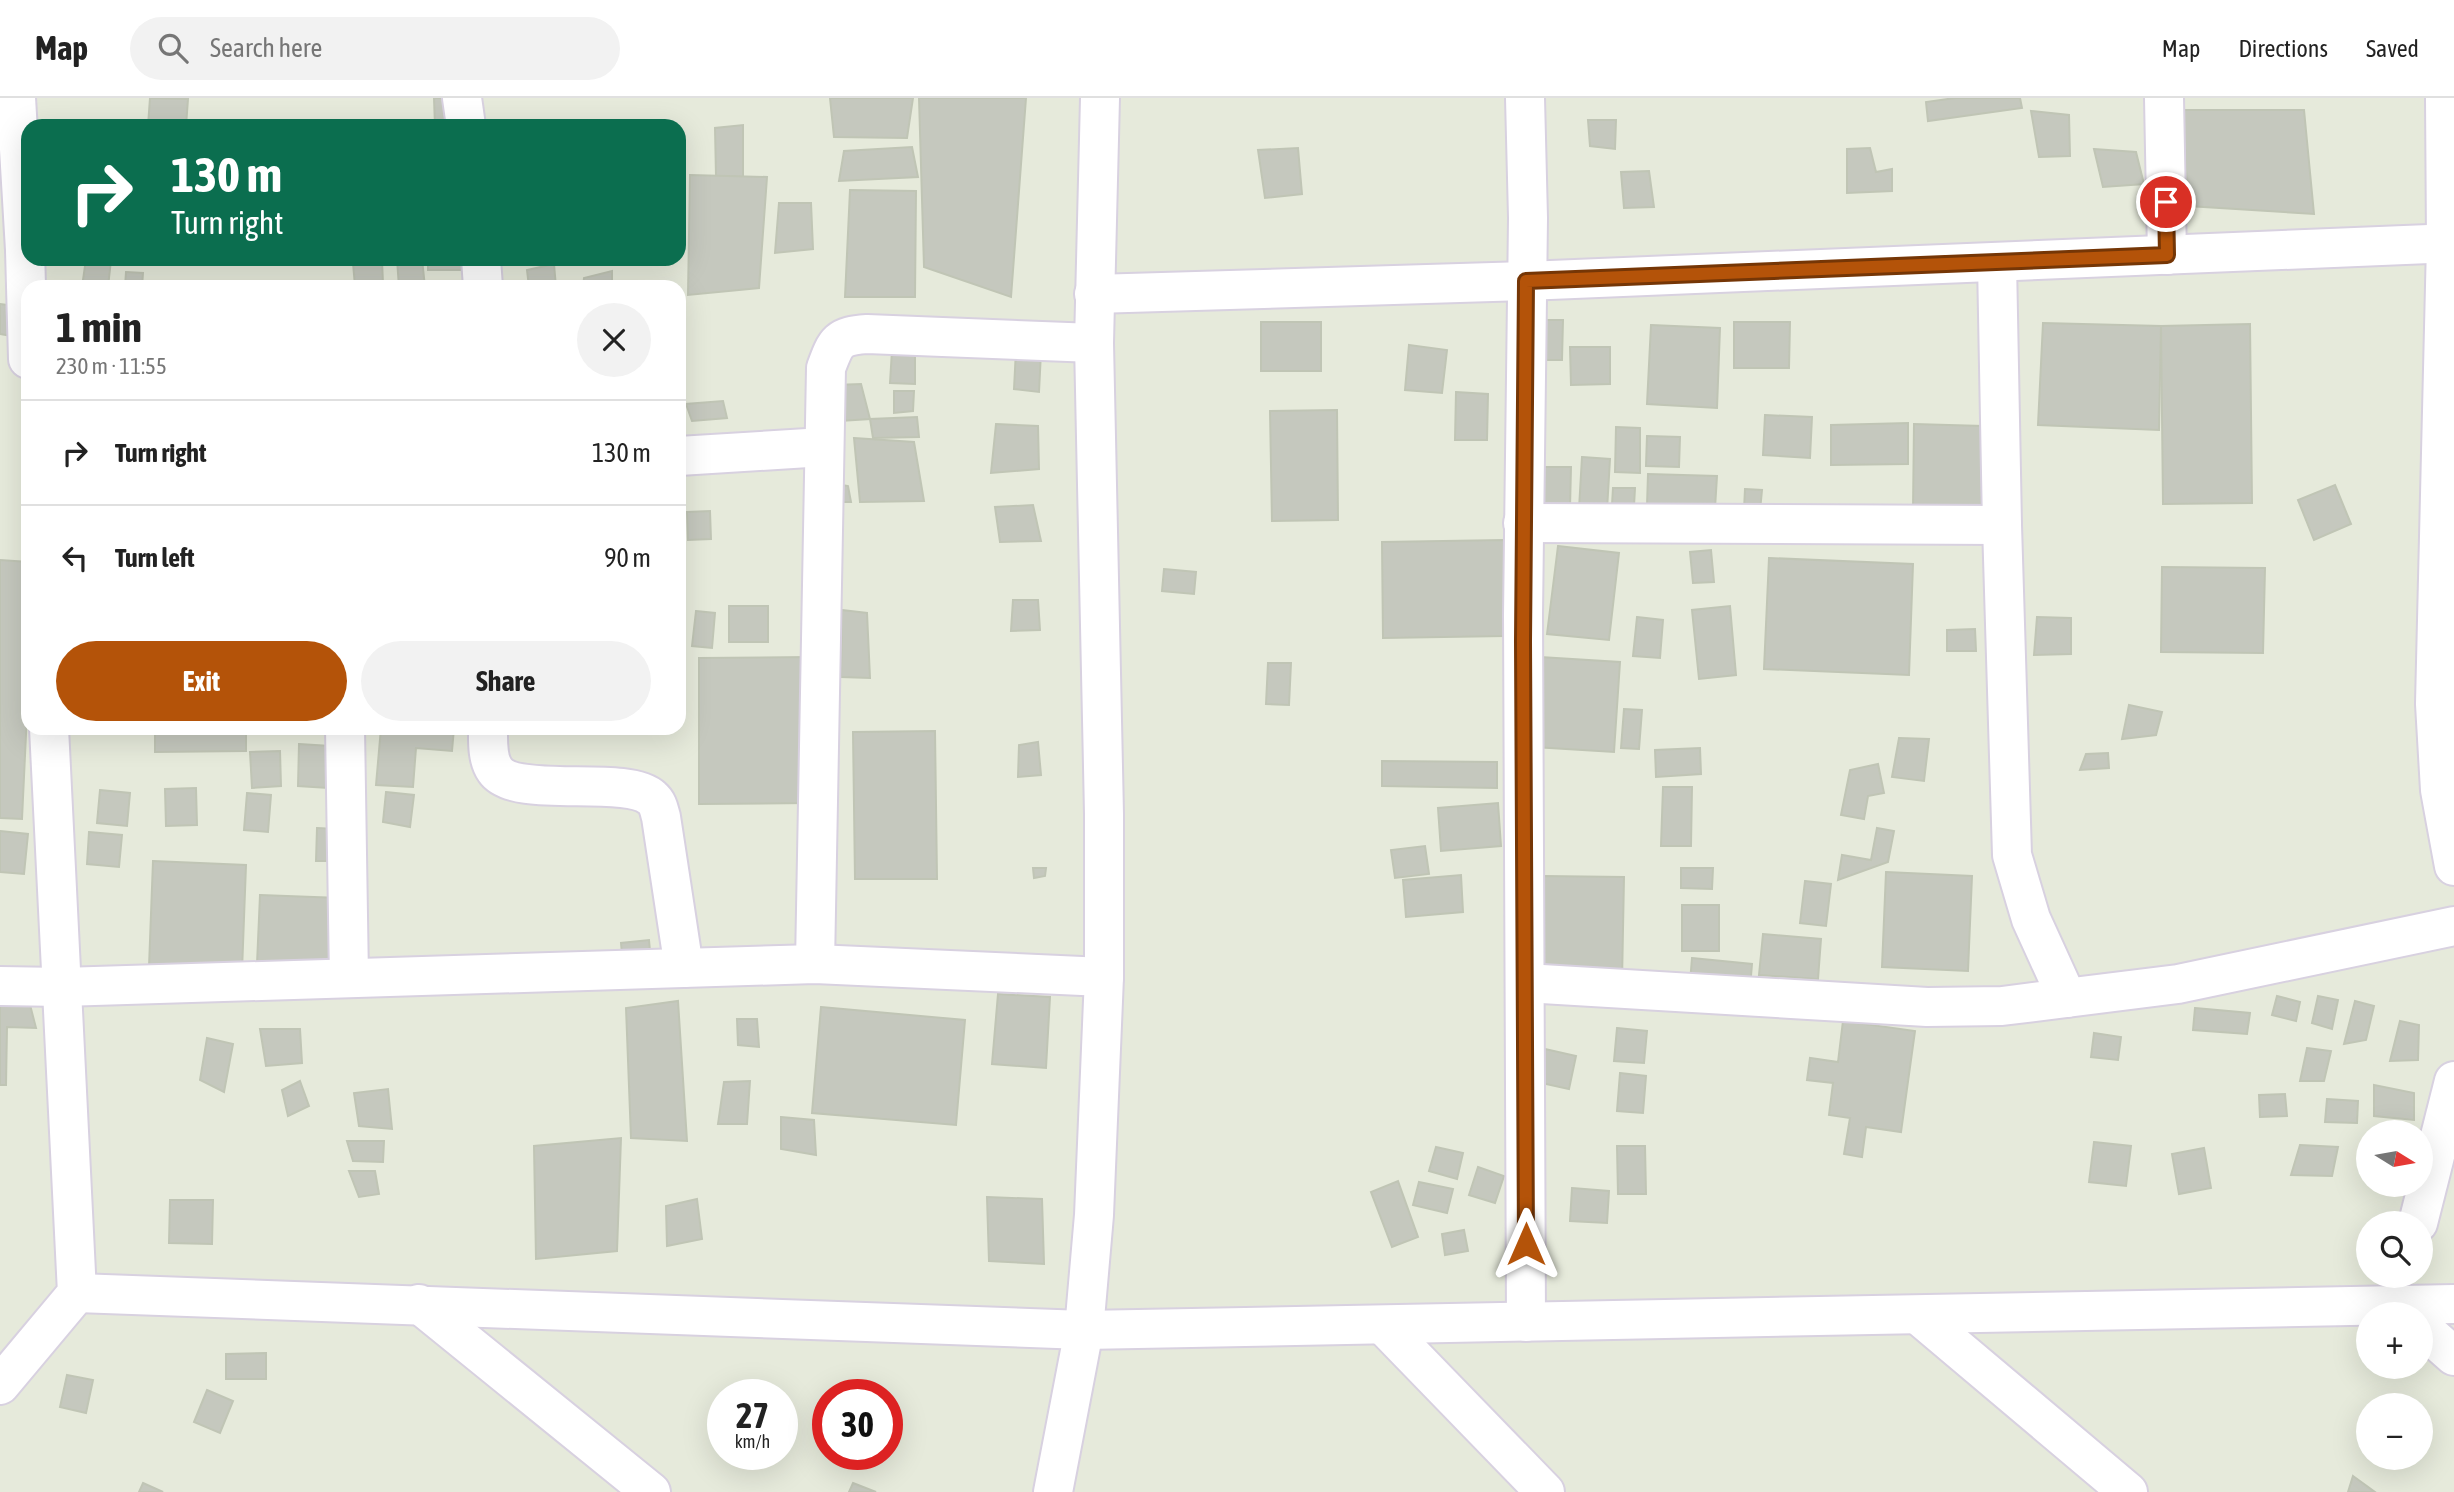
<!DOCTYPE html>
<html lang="en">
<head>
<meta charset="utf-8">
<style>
	:root { --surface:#fff; --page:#f2f2f2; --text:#222; --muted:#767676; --line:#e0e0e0; --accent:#b45309 }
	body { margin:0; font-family:"Asap Condensed",sans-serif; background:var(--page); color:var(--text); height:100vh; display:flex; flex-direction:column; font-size:26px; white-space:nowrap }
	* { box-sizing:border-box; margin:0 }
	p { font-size:23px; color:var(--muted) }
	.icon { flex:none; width:38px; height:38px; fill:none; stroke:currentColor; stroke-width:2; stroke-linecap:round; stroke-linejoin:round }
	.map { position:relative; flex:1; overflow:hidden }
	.drawer { position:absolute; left:21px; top:182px; width:665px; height:455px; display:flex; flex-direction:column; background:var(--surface); border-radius:21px; box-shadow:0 7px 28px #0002 }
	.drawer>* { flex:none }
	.hud { position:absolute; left:21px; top:21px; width:665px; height:147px; border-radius:21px; box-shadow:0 7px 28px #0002; background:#0b6e4f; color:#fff; overflow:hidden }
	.needle { width:46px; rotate:101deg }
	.tools { position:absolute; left:2356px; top:1022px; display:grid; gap:14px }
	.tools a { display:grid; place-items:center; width:77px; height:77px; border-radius:50%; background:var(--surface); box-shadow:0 7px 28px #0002; font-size:35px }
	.speed { position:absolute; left:707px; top:1281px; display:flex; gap:14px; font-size:35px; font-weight:700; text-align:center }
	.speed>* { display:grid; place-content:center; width:91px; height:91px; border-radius:50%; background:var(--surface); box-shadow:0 7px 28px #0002; line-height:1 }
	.speed small { font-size:18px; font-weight:400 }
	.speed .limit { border:10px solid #d22; background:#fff; color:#111 }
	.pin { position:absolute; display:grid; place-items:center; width:60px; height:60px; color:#fff; margin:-30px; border:4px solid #fff; border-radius:50%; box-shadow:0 2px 7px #0007 }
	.me { position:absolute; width:77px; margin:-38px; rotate:0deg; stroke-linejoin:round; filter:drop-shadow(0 0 5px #0008) }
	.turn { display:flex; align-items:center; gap:24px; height:147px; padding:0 35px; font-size:32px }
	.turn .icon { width:91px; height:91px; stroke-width:2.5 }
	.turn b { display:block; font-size:49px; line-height:60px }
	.round { display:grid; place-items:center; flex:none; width:74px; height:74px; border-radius:37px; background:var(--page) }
	.summary { display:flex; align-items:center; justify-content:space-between; height:119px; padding:0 35px }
	h1 { font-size:42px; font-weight:700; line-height:52px }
	.button { display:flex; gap:14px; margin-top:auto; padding:14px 35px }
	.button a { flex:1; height:80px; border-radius:42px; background:var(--accent); color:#fff; font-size:28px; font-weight:700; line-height:80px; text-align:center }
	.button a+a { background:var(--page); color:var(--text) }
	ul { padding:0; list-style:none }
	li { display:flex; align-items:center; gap:21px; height:105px; padding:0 35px; border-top:2px solid var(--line) }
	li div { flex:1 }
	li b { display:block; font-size:26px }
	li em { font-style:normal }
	header { display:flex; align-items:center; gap:42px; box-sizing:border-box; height:98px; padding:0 35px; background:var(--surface); border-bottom:2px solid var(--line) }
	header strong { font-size:33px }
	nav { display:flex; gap:38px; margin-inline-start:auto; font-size:24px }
	.search { width:490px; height:63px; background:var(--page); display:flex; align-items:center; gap:18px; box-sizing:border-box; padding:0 24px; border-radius:38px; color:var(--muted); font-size:26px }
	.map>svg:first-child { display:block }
	.building { fill:#c5c8be; stroke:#c0c5b5; stroke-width:2 }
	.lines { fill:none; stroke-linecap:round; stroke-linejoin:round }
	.minor-casing { stroke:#d8d1e0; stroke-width:42 }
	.secondary-casing { stroke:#d8d1e0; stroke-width:42 }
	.minor { stroke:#fff; stroke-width:38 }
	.secondary { stroke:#fff; stroke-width:38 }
	.route-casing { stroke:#753606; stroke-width:18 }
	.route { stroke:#b45309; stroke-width:12 }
</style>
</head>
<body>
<header>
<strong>Map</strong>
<div class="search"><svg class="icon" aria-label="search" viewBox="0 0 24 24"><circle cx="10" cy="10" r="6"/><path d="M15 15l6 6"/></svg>Search here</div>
<nav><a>Map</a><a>Directions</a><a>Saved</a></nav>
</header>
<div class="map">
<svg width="2454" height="1394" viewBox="0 0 2454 1394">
	<rect width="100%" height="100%" fill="#e6eadb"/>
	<!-- building -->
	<g class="building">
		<polygon points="150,0 188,1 186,28 148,28"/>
		<polygon points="434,0 458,0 460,27 435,28"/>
		<polygon points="830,0 913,0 907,40 834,39"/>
		<polygon points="919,0 1026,0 1011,199 924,169"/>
		<polygon points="1955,0 2020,0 2022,10 1928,23 1926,4"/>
		<polygon points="2183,12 2304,12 2314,116 2188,108"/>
		<polygon points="2031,13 2069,17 2070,58 2039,59"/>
		<polygon points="1588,22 1616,22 1615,51 1590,48"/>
		<polygon points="283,23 315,25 315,28 282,28"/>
		<polygon points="743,27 743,79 716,78 715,30"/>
		<polygon points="912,49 918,79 839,83 844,53"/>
		<polygon points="1298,50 1302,96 1265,100 1258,52"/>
		<polygon points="1870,50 1876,74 1892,71 1892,93 1847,95 1847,51"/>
		<polygon points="2094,51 2136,54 2144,86 2103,89"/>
		<polygon points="1649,73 1654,109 1624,110 1621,74"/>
		<polygon points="690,77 767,79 759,190 688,197"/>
		<polygon points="850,92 916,93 915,199 845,199"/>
		<polygon points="779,105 811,105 813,151 775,155"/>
		<polygon points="86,161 111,162 108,189 82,189"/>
		<polygon points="397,161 422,161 425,189 399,189"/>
		<rect x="428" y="161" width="36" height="11"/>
		<polygon points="382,163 383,185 355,188 353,165"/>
		<polygon points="554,166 556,189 529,189 527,172"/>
		<polygon points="612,173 612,189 583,189 584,180"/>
		<polygon points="126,174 143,175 142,189 125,189"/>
		<polygon points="0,206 16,208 12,238 0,236"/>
		<polygon points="1533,222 1563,222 1562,262 1532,262"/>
		<rect x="1261" y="224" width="60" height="49"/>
		<polygon points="1734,224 1790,224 1789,270 1734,270"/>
		<polygon points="2043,225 2161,228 2159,332 2038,327"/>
		<polygon points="2250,226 2252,405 2163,406 2161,228"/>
		<polygon points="1651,227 1720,230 1717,310 1647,306"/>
		<polygon points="681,238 684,288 679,288 679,239"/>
		<polygon points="1409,247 1447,252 1442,295 1405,292"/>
		<polygon points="1570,249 1610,249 1610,286 1571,287"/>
		<polygon points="892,252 915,252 915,286 890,285"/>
		<polygon points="1016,252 1041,254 1039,294 1014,291"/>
		<polygon points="861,286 870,321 840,323 835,287"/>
		<polygon points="894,293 914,293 913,313 894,315"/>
		<polygon points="1456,294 1488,296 1487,342 1455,342"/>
		<polygon points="723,303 727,320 692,323 686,306"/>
		<polygon points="1337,312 1338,422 1272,423 1270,313"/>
		<polygon points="1765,317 1812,319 1810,360 1763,357"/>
		<polygon points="917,319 919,339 873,340 870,321"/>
		<polygon points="1908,325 1908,366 1831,367 1831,327"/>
		<polygon points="996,326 1038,328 1039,371 991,375"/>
		<polygon points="1914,326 1983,328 1981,414 1913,412"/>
		<polygon points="1616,329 1640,330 1640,375 1615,374"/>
		<polygon points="1647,338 1680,339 1679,369 1646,368"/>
		<polygon points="854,340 914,344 924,403 860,404"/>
		<polygon points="1582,359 1610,361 1607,412 1579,411"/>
		<polygon points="1532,369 1571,369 1570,410 1533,410"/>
		<polygon points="1648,376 1717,378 1715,410 1647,408"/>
		<polygon points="837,386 848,388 851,404 840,404"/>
		<polygon points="2335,387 2351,426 2314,442 2298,402"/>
		<polygon points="1613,390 1635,390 1634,408 1612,407"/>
		<polygon points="1745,391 1762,392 1760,413 1744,412"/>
		<polygon points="1033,407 1041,443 1000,444 995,409"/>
		<polygon points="710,413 711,441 688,442 687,414"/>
		<polygon points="1504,442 1505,538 1383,540 1382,444"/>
		<polygon points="1558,448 1619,455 1609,542 1547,536"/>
		<polygon points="1711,452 1714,484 1693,485 1690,454"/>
		<polygon points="1769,460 1913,466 1909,577 1764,571"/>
		<polygon points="0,462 28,464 28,594 22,721 0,720"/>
		<polygon points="2162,469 2265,470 2263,555 2161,554"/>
		<polygon points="1164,471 1196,474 1194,496 1162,493"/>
		<polygon points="679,486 685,486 683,525 679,524"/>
		<polygon points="1013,502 1038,502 1040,532 1011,533"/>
		<rect x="729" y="508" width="39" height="36"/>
		<polygon points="1730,508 1736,577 1699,581 1692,512"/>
		<polygon points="842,512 867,515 870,580 841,579"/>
		<polygon points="696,513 715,515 712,550 692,548"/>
		<polygon points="1637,519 1663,522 1660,560 1633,558"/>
		<polygon points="2037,519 2071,520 2071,556 2034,557"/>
		<polygon points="1975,531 1976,553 1947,553 1947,532"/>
		<polygon points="808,559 809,705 699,706 699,560"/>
		<polygon points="1540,559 1620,564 1614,654 1534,649"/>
		<polygon points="1268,565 1291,565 1289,607 1266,606"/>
		<polygon points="2129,607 2162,614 2156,637 2122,641"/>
		<polygon points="1624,611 1642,612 1639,651 1621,650"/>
		<polygon points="155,630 246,630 246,653 155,654"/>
		<polygon points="381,630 454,630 452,653 416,650 413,689 376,687"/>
		<polygon points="935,633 937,781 855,781 853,634"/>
		<polygon points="1899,640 1929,641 1924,683 1892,679"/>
		<polygon points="1038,644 1041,677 1018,679 1019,647"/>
		<polygon points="299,646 330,648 328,690 298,688"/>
		<polygon points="1700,650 1701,676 1656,679 1655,652"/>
		<polygon points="280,653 281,688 252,690 250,654"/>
		<polygon points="2108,655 2109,670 2080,672 2086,656"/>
		<polygon points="1382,663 1497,664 1497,690 1382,688"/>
		<polygon points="1878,666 1884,695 1868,698 1864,721 1841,717 1850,672"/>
		<polygon points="1663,689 1692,689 1691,748 1661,748"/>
		<polygon points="196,690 197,727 166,728 165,691"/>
		<polygon points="100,692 130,695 127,728 97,725"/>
		<polygon points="386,694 414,697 410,729 383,724"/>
		<polygon points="247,695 271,697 268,734 244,732"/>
		<polygon points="1498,705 1501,748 1441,753 1438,710"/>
		<polygon points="317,730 335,731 333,763 316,763"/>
		<polygon points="1877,730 1894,733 1888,764 1838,782 1842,757 1871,762"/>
		<polygon points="0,733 28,736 24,776 0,774"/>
		<polygon points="89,734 122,737 119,769 87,766"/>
		<polygon points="1425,748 1429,776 1395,780 1391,752"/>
		<polygon points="153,763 246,767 242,873 149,869"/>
		<polygon points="1033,770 1046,770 1045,778 1034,780"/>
		<polygon points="1681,770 1713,770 1712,791 1681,790"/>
		<polygon points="1886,774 1972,778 1968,873 1882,869"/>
		<polygon points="1461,777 1463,814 1406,819 1403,782"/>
		<polygon points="1544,778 1624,779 1622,884 1543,883"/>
		<polygon points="1805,783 1831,786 1826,828 1800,825"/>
		<polygon points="260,797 340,800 338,869 257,866"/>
		<rect x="1682" y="807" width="37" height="46"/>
		<polygon points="1763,836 1821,841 1818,881 1759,877"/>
		<polygon points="649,842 651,864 623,867 621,845"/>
		<polygon points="1692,860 1752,866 1750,890 1690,885"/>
		<polygon points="998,896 1050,899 1046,970 992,966"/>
		<polygon points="2277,898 2300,904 2296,923 2272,917"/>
		<polygon points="2318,898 2338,902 2332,931 2312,925"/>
		<polygon points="28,899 36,930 7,929 6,987 0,987 0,906"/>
		<polygon points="678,903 687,1043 631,1040 626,910"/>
		<polygon points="2355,903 2374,908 2366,942 2344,946"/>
		<polygon points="821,909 965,922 956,1027 812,1015"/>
		<polygon points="2195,910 2250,915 2247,936 2193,932"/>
		<polygon points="737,921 757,921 759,949 738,947"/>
		<polygon points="1843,923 1915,933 1901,1034 1866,1029 1862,1059 1844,1056 1850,1020 1829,1017 1833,985 1807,982 1810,960 1838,964"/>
		<polygon points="2400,923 2419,927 2418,962 2390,963"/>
		<polygon points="1617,930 1647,933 1644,965 1614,963"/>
		<polygon points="260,931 300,931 302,965 266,968"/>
		<polygon points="2094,935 2121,939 2118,962 2091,959"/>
		<polygon points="207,940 233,946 224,994 200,982"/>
		<polygon points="2307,950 2331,953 2324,983 2300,983"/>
		<polygon points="1545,951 1576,958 1569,991 1537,984"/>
		<polygon points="1620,975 1646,978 1643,1015 1617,1013"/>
		<polygon points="300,983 309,1008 288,1018 282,992"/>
		<polygon points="750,983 747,1026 718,1026 724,984"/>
		<polygon points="2374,987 2414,995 2414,1022 2374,1018"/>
		<polygon points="388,991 392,1031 359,1028 354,995"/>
		<polygon points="2285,996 2287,1018 2260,1019 2259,997"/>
		<polygon points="2327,1001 2358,1003 2357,1025 2325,1024"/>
		<polygon points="781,1019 814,1022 816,1057 781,1051"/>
		<polygon points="621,1040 617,1153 536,1161 534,1048"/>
		<polygon points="347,1043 384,1043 383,1064 353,1063"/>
		<polygon points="2094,1044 2131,1048 2126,1088 2089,1084"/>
		<polygon points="2300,1047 2338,1049 2332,1078 2291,1077"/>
		<polygon points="1617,1048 1645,1048 1646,1096 1618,1096"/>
		<polygon points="1436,1049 1463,1055 1457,1081 1429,1073"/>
		<polygon points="2204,1050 2211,1090 2179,1096 2172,1056"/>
		<polygon points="1478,1069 1504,1078 1495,1105 1469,1097"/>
		<polygon points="349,1073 375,1073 379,1096 359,1099"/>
		<polygon points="1398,1083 1418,1139 1392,1149 1371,1094"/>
		<polygon points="1419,1084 1453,1091 1447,1115 1413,1107"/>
		<polygon points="1572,1090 1609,1093 1607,1125 1570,1123"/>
		<polygon points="987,1099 1042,1101 1044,1166 989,1163"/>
		<polygon points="697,1101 702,1141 667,1148 666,1108"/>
		<polygon points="170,1102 213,1102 212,1146 169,1145"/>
		<polygon points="1464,1132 1468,1153 1445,1157 1442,1136"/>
		<polygon points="266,1255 266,1281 226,1281 226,1256"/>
		<polygon points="67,1277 93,1282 86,1315 60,1309"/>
		<polygon points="207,1292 233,1303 220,1335 194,1324"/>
		<polygon points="2353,1378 2375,1394 2348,1394"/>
		<polygon points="143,1385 163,1394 139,1394"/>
		<polygon points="853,1385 876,1394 849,1394"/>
	</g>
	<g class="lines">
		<!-- minor casing -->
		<g class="minor-casing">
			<g id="minor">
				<polyline points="16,0 25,152 28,261"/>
				<polyline points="462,0 466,28"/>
				<polyline points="1525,0 1528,120 1523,517 1526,1224"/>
				<polyline points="2164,0 2167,157"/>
				<polyline points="2445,0 2446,146 2435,606 2440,692 2454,768"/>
				<polyline points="481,161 483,189"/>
				<polyline points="1997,164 2002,427 2012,757 2031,821 2067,900"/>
				<polyline points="1094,196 1526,183 2454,145"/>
				<polyline points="679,358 824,349"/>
				<polyline points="1523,425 2002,427"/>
				<polyline points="345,630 349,880"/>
				<path d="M488 630C488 643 487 661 495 672 515 702 626 676 652 700 658 705 659 712 661 719L684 870"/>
				<path d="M815 866 826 270C836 243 838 238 867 236L1094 245"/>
				<polyline points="1525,885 1927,909 2002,908 2178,886 2454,828"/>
				<polyline points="0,888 62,889 815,866 1104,879"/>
				<polyline points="2418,1125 2454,983"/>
				<polyline points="77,1195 1084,1232 2454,1206"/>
				<polyline points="419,1206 651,1394"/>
				<polyline points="1918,1217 2128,1394"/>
				<polyline points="1383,1227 1545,1394"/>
				<polyline points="2420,1228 2454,1258"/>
				<polyline points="0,1287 77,1195 49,630"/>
			</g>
		</g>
		<!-- secondary casing -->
		<g class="secondary-casing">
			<polyline id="secondary" points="1053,1394 1084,1232 1094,1117 1104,879 1104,716 1094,245 1100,0"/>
		</g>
		<!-- minor -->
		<use href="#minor" class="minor"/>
		<!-- secondary -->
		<use href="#secondary" class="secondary"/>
	</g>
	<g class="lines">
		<!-- route casing -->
		<g class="route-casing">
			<polyline id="route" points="1526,1146 1523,543 1526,183 2167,157 2166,104"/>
		</g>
		<!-- route -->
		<use href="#route" class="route"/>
	</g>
</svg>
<div class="tools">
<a><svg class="needle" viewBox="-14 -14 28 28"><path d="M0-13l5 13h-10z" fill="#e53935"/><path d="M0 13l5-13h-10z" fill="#767676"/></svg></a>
<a><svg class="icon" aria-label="search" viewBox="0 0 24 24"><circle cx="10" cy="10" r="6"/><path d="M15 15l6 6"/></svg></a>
<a>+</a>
<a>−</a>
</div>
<div class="speed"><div>27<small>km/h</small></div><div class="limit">30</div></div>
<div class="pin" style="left:2166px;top:104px;background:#d93025"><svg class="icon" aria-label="arrive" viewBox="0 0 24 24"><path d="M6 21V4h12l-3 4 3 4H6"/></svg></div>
<svg class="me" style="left:1526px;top:1146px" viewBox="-20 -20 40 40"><path d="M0-17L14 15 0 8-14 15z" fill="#b45309" stroke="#fff" stroke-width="4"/></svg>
<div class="hud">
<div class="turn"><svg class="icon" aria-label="right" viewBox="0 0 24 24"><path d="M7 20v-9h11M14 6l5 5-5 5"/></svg><div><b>130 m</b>Turn right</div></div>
</div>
<section class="drawer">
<div class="summary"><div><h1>1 min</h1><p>230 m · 11:55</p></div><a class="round"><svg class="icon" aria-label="close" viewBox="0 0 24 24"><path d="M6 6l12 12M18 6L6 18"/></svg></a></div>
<ul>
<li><svg class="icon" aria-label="right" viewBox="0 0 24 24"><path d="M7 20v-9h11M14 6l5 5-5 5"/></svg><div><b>Turn right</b></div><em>130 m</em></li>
<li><svg class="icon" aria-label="left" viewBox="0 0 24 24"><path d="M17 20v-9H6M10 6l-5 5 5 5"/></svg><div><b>Turn left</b></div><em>90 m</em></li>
</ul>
<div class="button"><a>Exit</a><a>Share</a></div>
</section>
</div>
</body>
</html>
